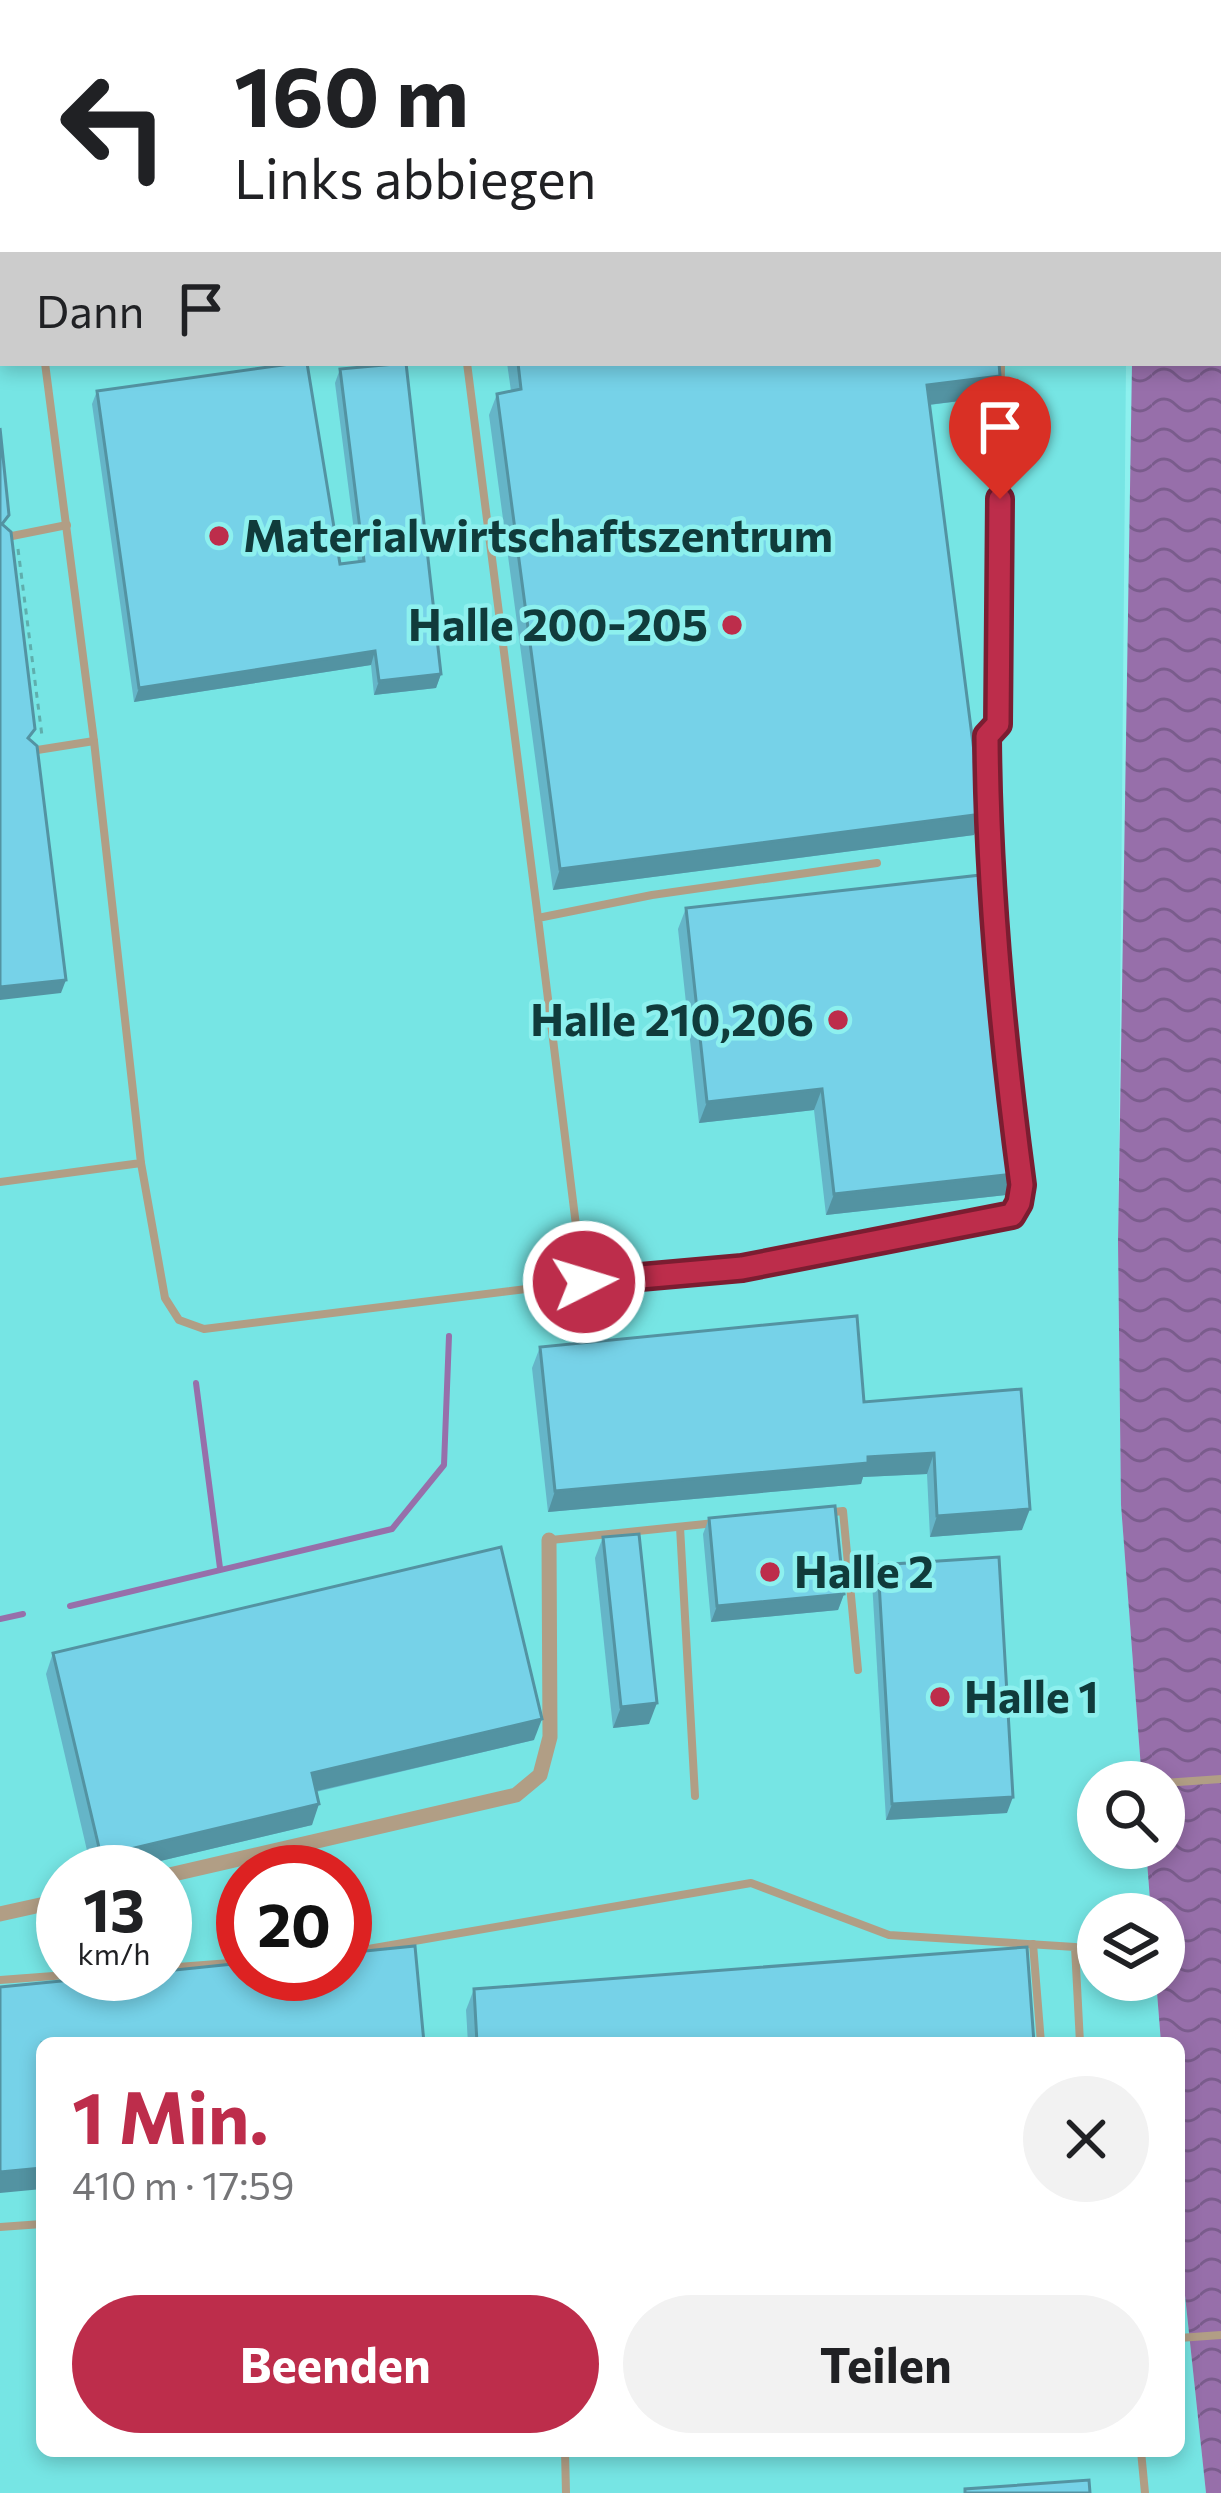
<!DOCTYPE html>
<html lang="de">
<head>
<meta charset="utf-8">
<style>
	:root { --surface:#fff; --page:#f2f2f2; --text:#202124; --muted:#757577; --accent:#bd2d4b }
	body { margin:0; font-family:Commissioner,sans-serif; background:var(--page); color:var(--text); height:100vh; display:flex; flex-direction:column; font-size:45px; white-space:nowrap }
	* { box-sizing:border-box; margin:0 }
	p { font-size:39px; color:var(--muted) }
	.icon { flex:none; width:66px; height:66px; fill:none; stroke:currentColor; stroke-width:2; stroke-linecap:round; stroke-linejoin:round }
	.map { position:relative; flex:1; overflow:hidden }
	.drawer { position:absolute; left:36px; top:2037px; width:1149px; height:420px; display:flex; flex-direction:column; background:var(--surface); border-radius:18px; box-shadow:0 6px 18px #0003 }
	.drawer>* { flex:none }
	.top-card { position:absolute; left:0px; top:0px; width:1221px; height:366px; box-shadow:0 6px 18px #0003; background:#fff; color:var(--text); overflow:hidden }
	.controls { position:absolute; left:1077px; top:1761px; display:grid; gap:24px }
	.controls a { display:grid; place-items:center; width:108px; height:108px; border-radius:50%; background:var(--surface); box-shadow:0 6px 18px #0003; font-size:60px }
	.speed { position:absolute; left:36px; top:1845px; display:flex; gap:24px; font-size:60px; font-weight:700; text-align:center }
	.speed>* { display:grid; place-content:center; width:156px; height:156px; border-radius:50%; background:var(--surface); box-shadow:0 6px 18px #0003; line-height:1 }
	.speed small { font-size:30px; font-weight:400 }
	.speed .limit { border:18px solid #d22; background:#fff; color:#111 }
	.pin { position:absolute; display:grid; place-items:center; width:102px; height:102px; color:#fff; margin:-123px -51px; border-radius:50% 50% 50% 0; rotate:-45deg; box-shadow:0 0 12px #0007 }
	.pin .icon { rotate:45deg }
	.me { position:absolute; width:132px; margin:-66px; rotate:85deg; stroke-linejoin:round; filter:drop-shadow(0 0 9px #0008) }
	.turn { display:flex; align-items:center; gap:42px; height:252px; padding:0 36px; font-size:54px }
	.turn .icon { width:156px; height:156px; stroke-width:2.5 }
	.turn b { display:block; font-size:84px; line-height:102px }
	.then { display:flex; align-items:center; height:114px; padding:0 36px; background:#0003; gap:24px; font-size:45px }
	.round { display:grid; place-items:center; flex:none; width:126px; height:126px; border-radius:63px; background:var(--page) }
	.headline { display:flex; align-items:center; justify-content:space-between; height:204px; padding:0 36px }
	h1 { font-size:72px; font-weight:700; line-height:90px; color:var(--accent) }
	.primary-button { display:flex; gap:24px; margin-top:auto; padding:24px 36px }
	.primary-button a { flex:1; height:138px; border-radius:72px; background:var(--accent); color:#fff; font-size:48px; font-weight:700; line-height:138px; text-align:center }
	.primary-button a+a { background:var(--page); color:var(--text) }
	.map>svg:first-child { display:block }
	.built { fill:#76e5e4; fill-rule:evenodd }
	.water { fill:url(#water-waves) }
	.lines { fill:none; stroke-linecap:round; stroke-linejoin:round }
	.stream { stroke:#976faa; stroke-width:6 }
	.path { stroke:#5faead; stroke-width:3; stroke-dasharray:6 6; stroke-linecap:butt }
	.lane { stroke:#b19e85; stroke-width:8 }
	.street { stroke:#b19e85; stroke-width:15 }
	.wall { fill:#65b5c8 }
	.shaded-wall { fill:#5393a2 }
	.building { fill:#76d2e8; stroke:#5393a2; stroke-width:3 }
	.route-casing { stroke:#7b1d31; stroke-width:30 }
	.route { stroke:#bd2d4b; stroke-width:21 }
	.poi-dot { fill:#bd2d4b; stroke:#8df0ee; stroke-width:4.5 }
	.labels { text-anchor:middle; stroke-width:9; stroke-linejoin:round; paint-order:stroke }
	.poi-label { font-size:45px; font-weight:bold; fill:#103b3b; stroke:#8df0ee; text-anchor:start }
</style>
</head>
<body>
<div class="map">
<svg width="1221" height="2493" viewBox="0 0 1221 2493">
	<defs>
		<pattern id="water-waves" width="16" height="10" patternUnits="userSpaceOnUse" patternTransform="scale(3)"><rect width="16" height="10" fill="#976faa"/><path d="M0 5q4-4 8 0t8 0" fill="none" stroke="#7a5c8c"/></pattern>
	</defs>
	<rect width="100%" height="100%" fill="#8df0ee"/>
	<!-- built -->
	<path class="built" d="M0 0H1147L3 3V363H1126L1118 1242 1121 1505 1142 1782H1098V1848H1146L1151 1914H1098V1980H1156L1161 2043H42V2451H1179V2239L1206 2493H0ZM63 1872H165V1974H63ZM243 1872H345V1974H243Z"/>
	<!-- water -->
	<polygon class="water" points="1158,0 1221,0 1221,2493 1206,2493 1179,2239 1179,2043 1161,2043 1156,1980 1164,1980 1164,1914 1151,1914 1146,1848 1164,1848 1164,1782 1142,1782 1121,1505 1118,1242 1132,363 1218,363 1218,3 1158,3"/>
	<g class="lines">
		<!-- stream -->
		<g class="stream">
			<polyline points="196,1383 220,1568"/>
			<polyline points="70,1606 392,1529 444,1465 449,1336"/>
			<polyline points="0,1619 23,1614"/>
		</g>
		<!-- path -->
		<polyline class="path" points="18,549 42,736"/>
		<!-- lane -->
		<g class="lane">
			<polyline points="569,0 569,3"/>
			<polyline points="1032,3 1033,0"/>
			<polyline points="0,32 3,52"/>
			<polyline points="0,342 3,342"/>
			<polyline points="467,363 538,918"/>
			<polyline points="7,537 67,525"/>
			<polyline points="31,751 94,741"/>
			<path d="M877 863 652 895 538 918 583 1282 742 1268 1012 1215 1019 1203 1021 1185C1002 1035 988 887 987 736L998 725 1001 363"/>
			<polyline points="141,1163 165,1298 179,1320 204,1329 583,1282"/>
			<polyline points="0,1182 141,1163 94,741 45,363"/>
			<polyline points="825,1513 843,1511 858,1670"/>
			<polyline points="680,1527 695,1796"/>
			<polyline points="551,1540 715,1523"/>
			<polyline points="1164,1783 1221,1779"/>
			<polyline points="1033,1944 1041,2043"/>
			<polyline points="345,1953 751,1883 889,1935 1075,1947 1080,2043"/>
			<polyline points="165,1968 243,1962"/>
			<polyline points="0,1980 80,1974"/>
			<polyline points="0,2227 42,2224"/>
			<polyline points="1179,2338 1221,2335"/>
			<polyline points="117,2451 162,2451"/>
			<polyline points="565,2451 566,2493"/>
			<polyline points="1141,2451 1145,2493"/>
		</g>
		<!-- street -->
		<g class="street">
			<polyline points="165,1876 516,1795 540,1775 550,1737 549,1540"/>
			<polyline points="0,1914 63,1900"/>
		</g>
	</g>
	<!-- wall -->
	<g class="wall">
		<polygon points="507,363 999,363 1000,376 992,397 929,405 982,814 974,835 553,890 489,415 497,394 511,391"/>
		<polygon points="340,369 441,674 436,688 374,695 371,665 134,702 92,404 97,391 340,564 358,562 335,383"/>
		<polygon points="686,908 1006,1195 826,1215 814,1110 699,1123 678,929"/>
		<polygon points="540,1347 864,1402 1021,1389 1022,1530 930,1537 927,1474 863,1477 861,1484 548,1512 532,1368"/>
		<polygon points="709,1518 844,1594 838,1610 711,1622 703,1534"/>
		<polygon points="603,1537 649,1724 613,1728 595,1558"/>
		<polygon points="878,1565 1007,1813 886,1820 872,1581"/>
		<polygon points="53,1653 534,1740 316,1792 312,1825 114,1872 92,1872 46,1674"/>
		<polygon points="474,1989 1034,2043 468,2043 466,2010"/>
	</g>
	<!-- shaded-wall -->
	<g class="shaded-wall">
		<polygon points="646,0 778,0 758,3 626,3"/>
		<polygon points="812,0 941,0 916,3 811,3"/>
		<polygon points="1000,376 992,397 919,406 927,385"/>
		<polygon points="375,651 371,665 134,702 139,688"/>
		<polygon points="441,674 436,688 374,695 379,681"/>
		<polygon points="982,814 974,835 553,890 560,869"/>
		<polygon points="66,980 61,993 0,1000 0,987"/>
		<polygon points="822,1089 814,1110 699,1123 707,1102"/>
		<polygon points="1014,1174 1006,1195 826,1215 834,1194"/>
		<polygon points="934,1453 927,1474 863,1477 861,1484 548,1512 555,1491 868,1457"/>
		<polygon points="1030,1509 1022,1530 930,1537 937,1516"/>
		<polygon points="844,1594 838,1610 711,1622 717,1606"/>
		<polygon points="657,1703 649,1724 613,1728 621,1707"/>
		<polygon points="542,1719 534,1740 304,1794 312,1773"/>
		<polygon points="1013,1797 1007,1813 886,1820 892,1804"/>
		<polygon points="319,1804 312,1825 114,1872 95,1872 101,1856"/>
		<polygon points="42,2168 42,2189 0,2193 0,2172"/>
	</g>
	<!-- building -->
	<g class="building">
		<rect x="157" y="0" width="115" height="3"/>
		<polygon points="437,0 552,0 552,3 438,3"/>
		<polygon points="619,0 646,0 626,3 619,3"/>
		<polygon points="297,363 307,363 340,564 364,561 340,369 406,363 441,674 379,681 375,651 139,688 97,391"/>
		<polygon points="518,363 999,363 1000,376 927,385 982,814 560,869 497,394 521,389"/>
		<polygon points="0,428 9,515 2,524 11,532 35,729 28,738 37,746 66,980 0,987"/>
		<polygon points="981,875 1014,1174 834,1194 822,1089 707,1102 686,908"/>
		<polygon points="857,1316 864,1402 1021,1389 1030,1509 937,1516 934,1453 868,1457 868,1463 555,1491 540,1347"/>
		<polygon points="835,1506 844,1594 717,1606 709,1518"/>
		<polygon points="639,1534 657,1703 621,1707 603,1537"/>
		<polygon points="501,1547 542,1719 312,1773 319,1804 101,1856 53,1653"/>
		<polygon points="999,1557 1013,1797 892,1804 878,1565"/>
		<polygon points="415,1946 424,2043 42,2043 42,2168 0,2172 0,1987 133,1974 165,1974 165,1971 243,1963 243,1974 345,1974 345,1953"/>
		<polygon points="1027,1947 1034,2043 477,2043 474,1989"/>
		<polygon points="1089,2480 1090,2493 965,2493 965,2489"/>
	</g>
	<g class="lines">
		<!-- route casing -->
		<g class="route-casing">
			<path id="route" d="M584 1282 742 1268 1012 1215 1019 1203 1022 1185C1002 1035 988 887 987 736L998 724 1000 499"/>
		</g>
		<!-- route -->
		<use href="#route" class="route"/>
	</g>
	<!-- markers -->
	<g class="poi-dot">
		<circle cx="219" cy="536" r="12"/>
		<circle cx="732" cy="625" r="12"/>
		<circle cx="838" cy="1020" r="12"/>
		<circle cx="770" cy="1572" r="12"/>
		<circle cx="940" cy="1697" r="12"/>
	</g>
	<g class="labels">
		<!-- poi labels -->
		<g class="poi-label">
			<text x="243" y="552">Materialwirtschaftszentrum</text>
			<text x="708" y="641" text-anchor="end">Halle 200-205</text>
			<text x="814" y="1036" text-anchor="end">Halle 210,206</text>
			<text x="794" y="1588">Halle 2</text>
			<text x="964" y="1713">Halle 1</text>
		</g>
	</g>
</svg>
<div class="controls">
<a><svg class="icon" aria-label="search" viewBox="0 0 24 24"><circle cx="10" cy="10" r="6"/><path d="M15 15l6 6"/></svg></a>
<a><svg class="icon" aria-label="layers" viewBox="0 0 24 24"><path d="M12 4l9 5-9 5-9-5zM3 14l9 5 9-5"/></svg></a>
</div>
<div class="speed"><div>13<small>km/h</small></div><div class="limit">20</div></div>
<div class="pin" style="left:1000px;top:499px;background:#d93025"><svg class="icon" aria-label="arrive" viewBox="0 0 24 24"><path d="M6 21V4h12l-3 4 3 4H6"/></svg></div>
<svg class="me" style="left:584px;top:1282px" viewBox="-20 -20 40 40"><circle r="17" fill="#bd2d4b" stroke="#fff" stroke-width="3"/><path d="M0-11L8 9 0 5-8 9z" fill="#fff"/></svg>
<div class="top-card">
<div class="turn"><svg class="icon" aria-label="left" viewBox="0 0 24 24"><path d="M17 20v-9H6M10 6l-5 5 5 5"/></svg><div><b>160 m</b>Links abbiegen</div></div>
<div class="then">Dann<svg class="icon" aria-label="arrive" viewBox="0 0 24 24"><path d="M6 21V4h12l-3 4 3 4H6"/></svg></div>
</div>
<section class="drawer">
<div class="headline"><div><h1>1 Min.</h1><p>410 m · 17:59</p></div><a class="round"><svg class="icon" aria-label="close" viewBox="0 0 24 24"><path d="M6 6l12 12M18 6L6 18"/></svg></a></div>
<div class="primary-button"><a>Beenden</a><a>Teilen</a></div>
</section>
</div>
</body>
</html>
